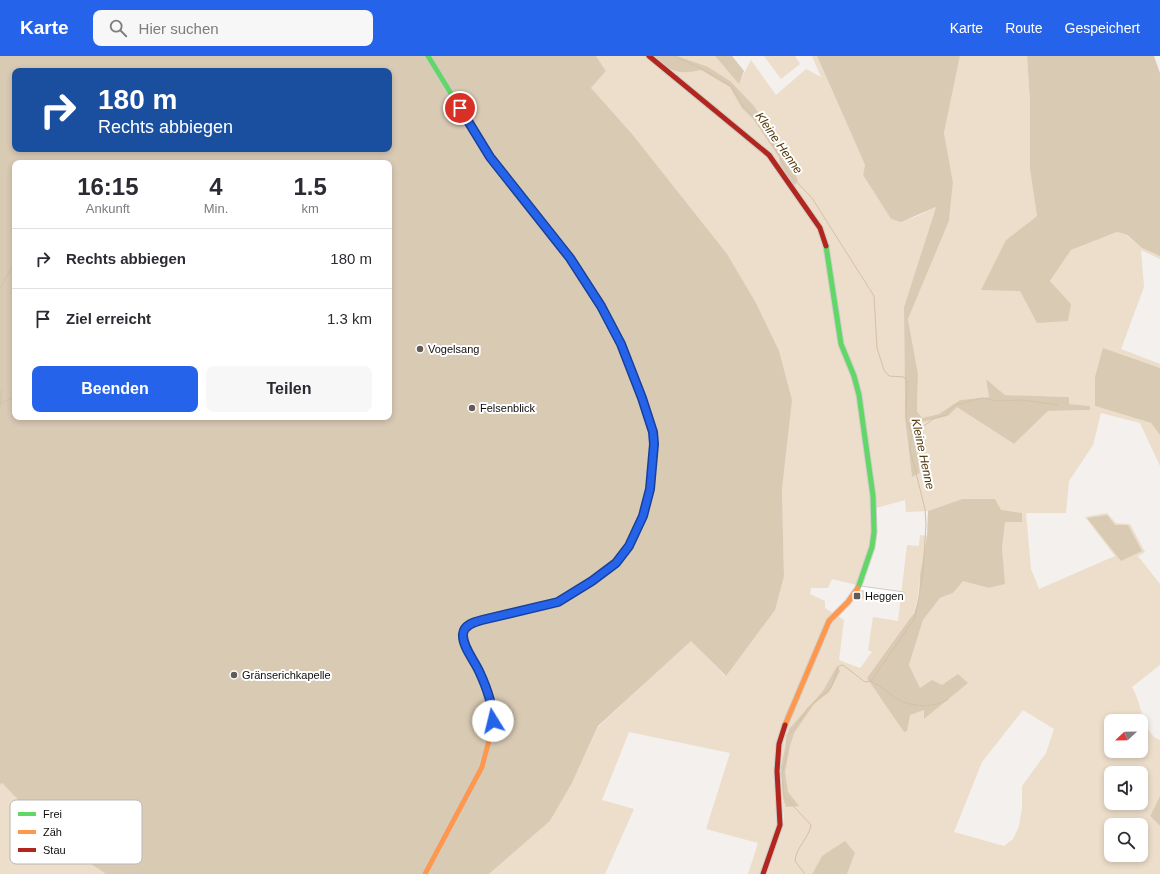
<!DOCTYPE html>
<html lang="de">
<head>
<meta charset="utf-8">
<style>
	:root { --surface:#fff; --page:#f7f7f7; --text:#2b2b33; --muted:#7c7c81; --line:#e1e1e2; --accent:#2563eb }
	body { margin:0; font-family:Arial,sans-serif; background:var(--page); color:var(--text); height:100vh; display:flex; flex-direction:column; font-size:15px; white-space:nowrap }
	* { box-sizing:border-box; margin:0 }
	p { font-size:13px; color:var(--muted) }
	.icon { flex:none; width:22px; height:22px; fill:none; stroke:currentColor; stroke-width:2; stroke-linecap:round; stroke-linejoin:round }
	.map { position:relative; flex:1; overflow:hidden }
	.sheet { position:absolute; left:12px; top:104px; width:380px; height:260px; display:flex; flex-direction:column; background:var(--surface); border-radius:8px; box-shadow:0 2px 6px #0003 }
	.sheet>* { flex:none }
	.banner { position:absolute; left:12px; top:12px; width:380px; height:84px; border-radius:8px; box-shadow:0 2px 6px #0003; background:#1a4fa0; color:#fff; overflow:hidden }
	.needle { width:26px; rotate:248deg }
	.buttons { position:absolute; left:1104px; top:658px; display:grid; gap:8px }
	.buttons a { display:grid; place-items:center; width:44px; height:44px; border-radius:8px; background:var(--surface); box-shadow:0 2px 6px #0003; font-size:20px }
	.pin { position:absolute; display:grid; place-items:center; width:34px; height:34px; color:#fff; margin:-17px; border:2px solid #fff; border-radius:50%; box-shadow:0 1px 4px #0007 }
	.me { position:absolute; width:44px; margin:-22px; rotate:351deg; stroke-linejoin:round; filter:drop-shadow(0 0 3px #0008) }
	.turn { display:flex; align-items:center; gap:14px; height:84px; padding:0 20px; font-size:18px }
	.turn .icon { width:52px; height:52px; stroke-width:2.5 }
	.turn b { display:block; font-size:28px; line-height:34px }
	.eta { display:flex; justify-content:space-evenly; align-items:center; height:68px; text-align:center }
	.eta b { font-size:24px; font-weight:600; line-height:28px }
	.action { display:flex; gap:8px; margin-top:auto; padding:8px 20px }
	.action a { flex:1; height:46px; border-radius:8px; background:var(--accent); color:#fff; font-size:16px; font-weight:600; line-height:46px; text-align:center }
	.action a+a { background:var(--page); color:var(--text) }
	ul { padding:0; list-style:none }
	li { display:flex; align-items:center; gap:12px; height:60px; padding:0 20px; border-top:1px solid var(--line) }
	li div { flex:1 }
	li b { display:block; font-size:15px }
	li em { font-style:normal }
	header { display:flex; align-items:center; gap:24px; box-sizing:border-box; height:56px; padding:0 20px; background:var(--accent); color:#fff }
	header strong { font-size:19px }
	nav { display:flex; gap:22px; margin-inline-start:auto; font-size:14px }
	.search { width:280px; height:36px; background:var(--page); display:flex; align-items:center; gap:10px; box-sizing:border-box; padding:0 14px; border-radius:8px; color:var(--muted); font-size:15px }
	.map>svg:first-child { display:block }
	.green { fill:#ecdeca; fill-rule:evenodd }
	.forest { fill:#d9cab4; fill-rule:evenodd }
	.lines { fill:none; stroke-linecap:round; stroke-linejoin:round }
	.stream { stroke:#d4c1a6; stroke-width:1 }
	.street-casing { stroke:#cfcdca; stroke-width:5.5 }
	.fast-casing { stroke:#cfcdca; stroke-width:7 }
	.slow-casing { stroke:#cfcdca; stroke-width:7 }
	.jam-casing { stroke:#cfcdca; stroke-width:7 }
	.street { stroke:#fdfdfc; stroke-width:3.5 }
	.fast { stroke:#63d668; stroke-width:5 }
	.slow { stroke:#ff974d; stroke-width:5 }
	.jam { stroke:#b3261e; stroke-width:5 }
	.route-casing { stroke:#184099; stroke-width:10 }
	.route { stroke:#2563eb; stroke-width:7 }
	.poi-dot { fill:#5f5c5a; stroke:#fff; stroke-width:1.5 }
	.labels { text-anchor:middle; stroke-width:4; stroke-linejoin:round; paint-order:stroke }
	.poi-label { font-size:11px; fill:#0f0d0b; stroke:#fff; text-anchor:start }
	.water-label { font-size:12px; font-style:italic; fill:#523706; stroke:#fff }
	.key { fill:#fff; stroke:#b7b6b6; stroke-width:1 }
	.key-label { font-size:11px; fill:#0f0d0b }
</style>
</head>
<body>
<header>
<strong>Karte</strong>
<div class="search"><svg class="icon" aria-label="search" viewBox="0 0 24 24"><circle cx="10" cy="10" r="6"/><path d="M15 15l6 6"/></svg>Hier suchen</div>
<nav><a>Karte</a><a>Route</a><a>Gespeichert</a></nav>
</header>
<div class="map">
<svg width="1160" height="818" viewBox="0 0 1160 818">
	<rect width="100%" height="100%" fill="#f3f0ed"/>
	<!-- green -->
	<g class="green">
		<path d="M596 0H715L739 27 751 4 776 39 806 13 821 21 812 0H817L865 109 863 119 891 163C908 167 921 158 936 151L904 251 905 363 912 421 920 417 916 392 918 367 948 360 957 350 1014 388 1048 355 1089 354 1090 350 1069 348 1068 341 1005 339 986 323 989 341 960 344 939 358 922 362 917 355 918 318 908 263 949 165 953 126 944 77 960 0H1027L1030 47V114L1037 160 1006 184 1020 235 1071 248 1050 225 1071 194 1117 176 1126 179 1142 192 1160 200V203L1141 194 1144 231 1121 293 1160 308V312L1152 310 1095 350 1151 367 1160 379V410L1140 367 1101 357 1093 389 1069 425 1066 457H1026L1031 513 1039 533 1115 500 1085 461 1107 457 1116 467 1130 468 1145 496 1138 500 1160 528V609L1132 631C1142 647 1143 679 1160 684V740L1150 760 1160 770V818H847L855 797 822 800 812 818H765L781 777 784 763 779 713 782 688 778 683 775 709 778 765 761 818H748L758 787 706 773 730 697 629 676 602 744 634 753 605 818H489L550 765 572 727 598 671 691 584 725 620 784 520 782 432 591 32 606 15ZM962 443H995C1007 466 1002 469 1002 493 1002 504 1004 516 1004 528L989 532 963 524 953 537 940 542 923 564 909 609 920 633 942 629 936 653 924 663 925 653 910 659 906 675H904L898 666 910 564C919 549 918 534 920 518 922 505 925 493 927 480L920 479 919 490 907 489 898 565 873 561 868 594 872 596 860 612 839 604 844 564 825 552V545L810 538 811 532H828L832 523 857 529 868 498 876 452 905 444 906 456 928 455ZM1088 462 1115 469 1121 504ZM1023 654 1054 673 1046 697 1022 730V753L1019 770 1013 783 1004 790 954 776 982 706ZM1111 665H1141V695H1111ZM1111 717H1141V747H1111ZM1111 769H1141V799H1111Z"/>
		<polygon points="764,0 795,0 800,8 781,23"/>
		<polygon points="859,535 872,536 870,545 859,542"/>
		<polygon points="2,727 62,789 106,818 0,818 0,729"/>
	</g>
	<!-- forest -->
	<g class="forest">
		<path d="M0 0H596L606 15 591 32 632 78 727 198 756 247 779 295 792 344 782 432 784 520 775 554 726 620 691 585 598 670 572 727 550 765 489 818H106L62 789 2 727 0 729ZM15 15H389V93H15ZM15 107H389V361H15Z"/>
		<path d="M653 0H677L708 11 730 25 754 50 783 93 798 124 794 130 780 109 779 101 753 63 742 52 730 31 701 14C677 19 672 16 653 0Z"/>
		<polygon points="715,0 732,0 744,15 739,28"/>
		<polygon points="817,0 960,0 944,77 953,126 949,165 908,263 918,318 917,355 922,362 939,358 960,344 989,341 986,323 1005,339 1069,341 1069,348 1090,350 1090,354 1048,355 1014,388 957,351 948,360 918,367 916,392 920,417 912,421 905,363 904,251 936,151 901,166 891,163 863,119 865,109"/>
		<polygon points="1027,0 1154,0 1160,17 1160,200 1142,192 1127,179 1117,176 1071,194 1050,225 1071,248 1068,265 1037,267 1020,235 981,234 1006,184 1037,160 1030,114 1030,47"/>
		<polygon points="1103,292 1160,312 1160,379 1151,367 1095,350 1095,321"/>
		<polygon points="962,443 995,443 1001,454 1022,457 1022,466 1005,466 1002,492 1005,528 989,532 963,525 953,537 940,542 923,564 909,609 920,632 932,624 942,629 958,618 968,627 924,663 924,654 910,659 907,675 904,676 867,622 914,557 919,542 920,518 927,480 928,455"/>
		<polygon points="1107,459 1115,469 1128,469 1142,495 1121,505 1087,462"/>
		<polygon points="837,610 840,615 829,636 814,648 794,677 790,690 785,716 788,736 799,750 786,751 783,742 781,711 789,673 823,635"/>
		<polygon points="1160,740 1160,770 1150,760"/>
		<polygon points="845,785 855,797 847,818 812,818 822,800"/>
	</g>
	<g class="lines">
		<!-- stream -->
		<g class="stream">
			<path d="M674 0 704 14 731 30 744 51 755 62 776 94 789 118 812 142 874 240 877 292 884 314 889 320 904 321 907 325 906 361 912 379 910 393 925 453 926 468 923 517 915 562 871 625 865 626 843 609 839 610 831 632 808 652 795 672 787 679V696L782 718 784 740 811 769C809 782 796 791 795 805L805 818"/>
			<polyline points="0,233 15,205"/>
			<polyline points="1,347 15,341"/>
			<polyline points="0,350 2,332"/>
			<polyline points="912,379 933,363 945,359 955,349 982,342 997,345 1022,344 1058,349"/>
			<path d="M871 625C881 630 888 637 897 643 912 651 934 653 948 643"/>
		</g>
		<!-- street casing -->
		<g class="street-casing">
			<polyline id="street" points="858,532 902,538"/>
		</g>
		<!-- fast casing -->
		<g class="fast-casing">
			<g id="fast">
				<polyline points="428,0 490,101 555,183 591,233 616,281"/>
				<polyline points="826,190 841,288 854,320 859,339 873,440 874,476 872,491 858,532"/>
				<path d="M487 639C485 631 483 623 480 616 475 605 461 589 464 577 468 560 541 552 557 546 565 543 572 538 579 534 614 512 627 497 643 460"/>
			</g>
		</g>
		<!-- slow casing -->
		<g class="slow-casing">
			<g id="slow">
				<path d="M616 281C630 309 651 349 653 381 655 407 650 435 643 460"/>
				<polyline points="785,669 829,565 848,546 858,532"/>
				<polyline points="425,818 482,711 492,673 492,658 487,639"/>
			</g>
		</g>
		<!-- jam casing -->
		<g class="jam-casing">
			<g id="jam">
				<polyline points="649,0 769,99 820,172 826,190"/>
				<polyline points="763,818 780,769 777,715 779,688 785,669"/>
			</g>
		</g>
		<!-- street -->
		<use href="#street" class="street"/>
		<!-- fast -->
		<use href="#fast" class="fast"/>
		<!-- slow -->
		<use href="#slow" class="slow"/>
		<!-- jam -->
		<use href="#jam" class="jam"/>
	</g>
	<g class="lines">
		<!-- route casing -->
		<g class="route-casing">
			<path id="route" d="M460 52 490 101 570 202 601 250 621 288 642 342 653 376 654 388 650 433 643 460 629 490 616 507 592 525 558 546 482 564C474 566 464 569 463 578 462 590 474 604 479 615 486 630 493 648 493 665"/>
		</g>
		<!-- route -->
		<use href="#route" class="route"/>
	</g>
	<!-- markers -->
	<g class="poi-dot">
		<circle cx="420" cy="293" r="4"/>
		<circle cx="472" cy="352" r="4"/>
		<rect x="853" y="536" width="8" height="8" rx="2"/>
		<circle cx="234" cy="619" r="4"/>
	</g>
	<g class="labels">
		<!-- poi labels -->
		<g class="poi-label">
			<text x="428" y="297">Vogelsang</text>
			<text x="480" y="356">Felsenblick</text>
			<text x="865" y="544">Heggen</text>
			<text x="242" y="623">Gränserichkapelle</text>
		</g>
		<!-- water labels -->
		<g class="water-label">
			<text transform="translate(779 87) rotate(55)" y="4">Kleine Henne</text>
			<text transform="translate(923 398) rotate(78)" y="4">Kleine Henne</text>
		</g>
	</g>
	<!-- legend -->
	<rect x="10" y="744" width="132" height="64" rx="6" class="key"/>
	<rect x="18" y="756" width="18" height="4" fill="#63d668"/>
	<rect x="18" y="774" width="18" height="4" fill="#ff974d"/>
	<rect x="18" y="792" width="18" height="4" fill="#b3261e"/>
	<g class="key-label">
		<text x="43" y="762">Frei</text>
		<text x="43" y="780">Zäh</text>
		<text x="43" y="798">Stau</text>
	</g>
</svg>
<div class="buttons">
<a><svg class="needle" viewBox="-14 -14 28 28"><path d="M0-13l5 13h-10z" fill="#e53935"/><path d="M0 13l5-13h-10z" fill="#7c7c81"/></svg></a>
<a><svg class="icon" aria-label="sound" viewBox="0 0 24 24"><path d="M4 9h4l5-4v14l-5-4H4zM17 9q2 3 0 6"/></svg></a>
<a><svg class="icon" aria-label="search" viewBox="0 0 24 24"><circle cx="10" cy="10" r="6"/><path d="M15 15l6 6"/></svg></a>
</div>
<div class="pin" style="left:460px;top:52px;background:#d93025"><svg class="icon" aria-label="arrive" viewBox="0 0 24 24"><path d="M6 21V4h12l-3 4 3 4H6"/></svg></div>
<svg class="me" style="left:493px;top:665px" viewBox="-20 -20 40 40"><circle r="19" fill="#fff"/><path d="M0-13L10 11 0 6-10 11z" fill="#2563eb"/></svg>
<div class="banner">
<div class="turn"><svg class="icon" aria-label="right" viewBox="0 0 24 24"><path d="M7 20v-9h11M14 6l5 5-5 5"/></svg><div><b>180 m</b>Rechts abbiegen</div></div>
</div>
<section class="sheet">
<div class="eta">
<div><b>16:15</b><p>Ankunft</p></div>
<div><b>4</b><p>Min.</p></div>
<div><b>1.5</b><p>km</p></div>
</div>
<ul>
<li><svg class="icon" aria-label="right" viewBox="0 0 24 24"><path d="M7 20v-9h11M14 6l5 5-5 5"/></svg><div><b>Rechts abbiegen</b></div><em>180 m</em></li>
<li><svg class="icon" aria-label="arrive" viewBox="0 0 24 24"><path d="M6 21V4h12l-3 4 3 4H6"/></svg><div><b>Ziel erreicht</b></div><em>1.3 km</em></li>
</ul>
<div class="action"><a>Beenden</a><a>Teilen</a></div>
</section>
</div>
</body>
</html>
